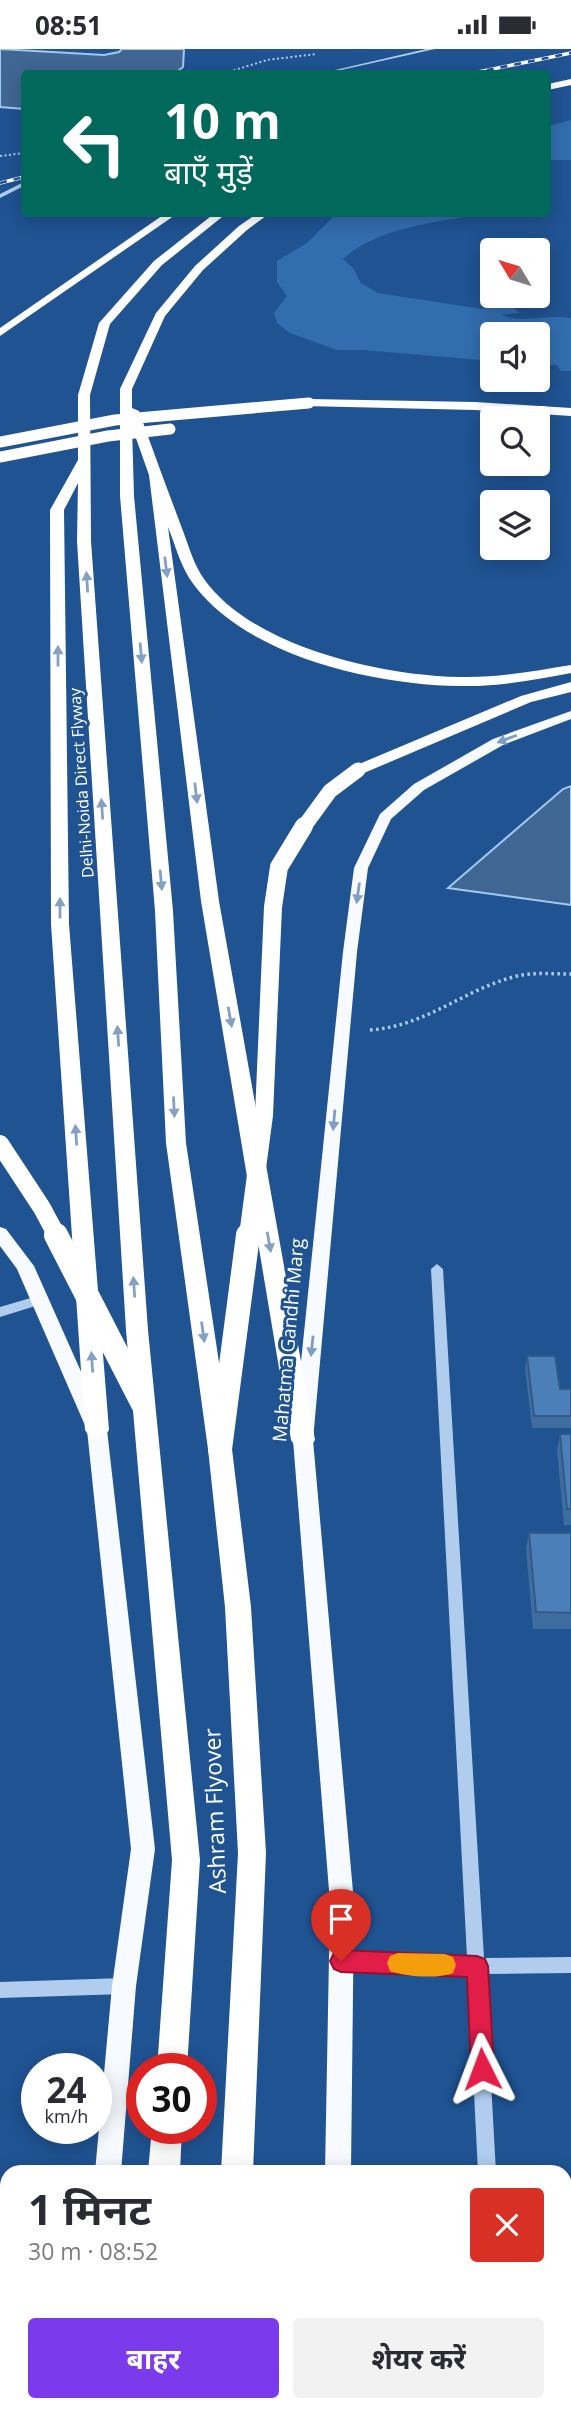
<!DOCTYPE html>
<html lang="hi">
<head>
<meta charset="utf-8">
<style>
	:root { --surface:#fff; --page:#f2f2f3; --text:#2b2b33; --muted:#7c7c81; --accent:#7c3aed }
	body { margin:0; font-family:"Open Sans","Noto Sans Devanagari",sans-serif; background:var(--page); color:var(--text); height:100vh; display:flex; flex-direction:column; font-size:26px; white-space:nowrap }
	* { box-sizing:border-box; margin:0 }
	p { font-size:23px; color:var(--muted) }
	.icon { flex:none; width:38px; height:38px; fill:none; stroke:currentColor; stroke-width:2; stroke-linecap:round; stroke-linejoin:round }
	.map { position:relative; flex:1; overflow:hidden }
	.details { position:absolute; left:0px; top:2116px; width:572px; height:247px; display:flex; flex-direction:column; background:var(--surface); border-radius:21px 21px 0 0; box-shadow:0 4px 18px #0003 }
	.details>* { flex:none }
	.top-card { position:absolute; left:21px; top:21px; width:530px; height:147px; border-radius:7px; box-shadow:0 4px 18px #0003; background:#00695c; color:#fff; overflow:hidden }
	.needle { width:46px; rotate:308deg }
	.fabs { position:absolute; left:480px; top:189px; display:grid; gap:14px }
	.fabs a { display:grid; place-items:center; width:70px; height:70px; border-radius:7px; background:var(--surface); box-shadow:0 4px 18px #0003; font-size:35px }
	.speed { position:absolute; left:21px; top:2004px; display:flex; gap:14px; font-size:35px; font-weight:700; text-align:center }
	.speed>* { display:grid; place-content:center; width:91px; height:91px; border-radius:50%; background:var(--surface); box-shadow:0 4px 18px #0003; line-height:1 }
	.speed small { font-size:18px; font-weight:400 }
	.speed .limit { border:10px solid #d22; background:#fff; color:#111 }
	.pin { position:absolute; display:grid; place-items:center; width:60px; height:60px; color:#fff; margin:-72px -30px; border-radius:50% 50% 50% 0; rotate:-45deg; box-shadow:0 0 7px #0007 }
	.pin .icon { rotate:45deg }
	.me { position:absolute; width:77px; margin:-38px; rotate:357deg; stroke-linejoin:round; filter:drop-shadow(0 0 5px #0008) }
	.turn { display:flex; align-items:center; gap:24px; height:147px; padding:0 28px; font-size:32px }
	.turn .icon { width:91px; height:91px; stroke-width:2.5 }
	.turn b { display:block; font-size:49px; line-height:60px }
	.round { display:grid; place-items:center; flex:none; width:74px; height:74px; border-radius:7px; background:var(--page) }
	.head { display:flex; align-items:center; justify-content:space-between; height:119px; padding:0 28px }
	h1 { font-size:42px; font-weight:700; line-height:52px }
	.primary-button { display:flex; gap:14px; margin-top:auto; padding:14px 28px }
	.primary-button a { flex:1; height:80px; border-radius:7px; background:var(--accent); color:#fff; font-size:28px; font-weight:700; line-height:80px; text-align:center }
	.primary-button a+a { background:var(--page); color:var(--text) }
	.status { display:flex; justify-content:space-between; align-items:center; height:49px; padding:0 35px; background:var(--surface); direction:ltr }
	.status svg { height:19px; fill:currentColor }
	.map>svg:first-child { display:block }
	.green { fill:#326daf }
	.water { fill:#406693; stroke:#a3c8ef; stroke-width:2 }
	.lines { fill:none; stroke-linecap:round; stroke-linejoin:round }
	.path-far1 { stroke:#b0cdee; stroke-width:2; stroke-dasharray:2 2.5; stroke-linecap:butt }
	.path { stroke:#b0cdee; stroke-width:3.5; stroke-dasharray:2.5 3.5; stroke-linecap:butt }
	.minor { fill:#b0cdee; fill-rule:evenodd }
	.major { fill:#f7faff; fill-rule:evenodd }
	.highway { fill:#fff; fill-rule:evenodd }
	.rail-casing { stroke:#fff; stroke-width:3.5 }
	.rail { stroke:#1f5392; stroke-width:2.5; stroke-dasharray:7; stroke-linecap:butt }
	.highway-bridge-far3 { stroke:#fff; stroke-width:11 }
	.highway-bridge-far2 { stroke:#fff; stroke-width:15 }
	.highway-bridge-far1 { stroke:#fff; stroke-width:18 }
	.highway-bridge { stroke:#fff; stroke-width:24 }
	.wall { fill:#406da0 }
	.building { fill:#4b7fba; stroke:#345982; stroke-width:2 }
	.oneway { fill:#84a0c3 }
	.oneway2 { fill:#809ec3 }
	.route { fill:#e11d48; stroke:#92132f; stroke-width:2 }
	.slow { fill:#f59e0b }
	.labels { text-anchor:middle; stroke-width:6; stroke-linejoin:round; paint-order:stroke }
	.far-street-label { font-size:16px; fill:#fff; stroke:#1f5392 }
	.street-label { font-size:19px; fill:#fff; stroke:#1f5392 }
	.near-street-label { font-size:23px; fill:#fff; stroke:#1f5392 }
</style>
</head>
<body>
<div class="status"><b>08:51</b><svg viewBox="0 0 49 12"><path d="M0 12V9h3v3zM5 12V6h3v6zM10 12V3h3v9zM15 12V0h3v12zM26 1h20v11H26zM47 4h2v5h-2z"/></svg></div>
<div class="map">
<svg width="571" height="2361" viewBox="0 0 571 2361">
	<rect width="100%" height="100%" fill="#1f5392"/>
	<!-- green -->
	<g class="green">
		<polygon points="571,71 571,111 548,111 548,77"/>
		<path d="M337 164 482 165C437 173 378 178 343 210L353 219 361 234 378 244 482 260 510 257 520 264 501 266C524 275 546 265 571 269V322H561L557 316 537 315V285H492V312L363 301H337L290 284 277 274 274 264 287 247 277 233V212L307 194Z"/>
	</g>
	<!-- water -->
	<g class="water">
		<polygon points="0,0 104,6 119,3 122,0 184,0 183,18 175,24 24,24 24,60 0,58"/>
		<polygon points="571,737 571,856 448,839 563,740"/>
	</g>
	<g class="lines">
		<!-- path-far1 -->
		<g class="path-far1">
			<polyline points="225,24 267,11 316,5"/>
			<polyline points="0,107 24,104"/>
		</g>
		<!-- path -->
		<path class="path" d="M370 981C427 977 464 940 517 927 534 923 553 925 571 925"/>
		<!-- minor -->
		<g class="minor">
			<polygon points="426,0 435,0 328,24 322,24"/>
			<polygon points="24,133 24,137 0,149 0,145"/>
			<polygon points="437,1215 443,1220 484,1909 571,1908 571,1924 485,1925 496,2123 478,2123 468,1925 341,1920 335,1918 333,1912 335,1906 341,1904 467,1908 431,1220"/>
			<polygon points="41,1246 45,1248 47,1251 45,1254 0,1268 0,1258"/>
			<polygon points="124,1929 130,1931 133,1937 130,1943 124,1945 0,1949 0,1933"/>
			<rect x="488" y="2356" width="20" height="5"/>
		</g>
		<!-- major -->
		<g class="major">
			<polygon points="571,662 571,670 503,696 424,741 391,770 368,819 357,903 313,1391 354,1854 351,2123 325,2123 330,1854 293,1391 343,903 354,819 380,765 414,735 493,690"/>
			<polygon points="0,1178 6,1180 34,1217 107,1381 155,1800 136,1937 121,2123 95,2123 112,1937 131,1800 87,1381 17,1220 0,1197"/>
			<polygon points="73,2356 101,2356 100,2361 72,2361"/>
			<rect x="321" y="2356" width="28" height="5"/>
		</g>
		<!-- highway -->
		<g class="highway">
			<polygon points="571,30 571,36 548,41 548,35"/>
			<polygon points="166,164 178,164 0,287 0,279"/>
			<polygon points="215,164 227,164 162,216 110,275 90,346 91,492 148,1281 200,1811 187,2020 157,2020 172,1811 126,1281 77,492 78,434 64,461 69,875 109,1381 105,1387 97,1390 89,1387 85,1381 51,875 50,461 78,411 78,346 99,274 154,212"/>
			<path d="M258 164H270L247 181 203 221 165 267 132 340V359L139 362C153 402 168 442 183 482 189 498 194 516 204 530 252 598 382 627 460 628 498 629 534 622 571 616V624C534 631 498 638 460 637 376 636 248 608 194 536 181 519 176 498 168 478L219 852 315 1391 311 1397 303 1400 295 1397 291 1391 201 852 149 426 132 378 134 447 173 862 186 1094 232 1400 251 1558 266 1804 253 2123H221L238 1804 225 1558 208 1400 166 1094 155 862 120 447V340L156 264 195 217 239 177Z"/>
			<polygon points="309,350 475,353 571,359 571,367 475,361 305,357 305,351"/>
			<polygon points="571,633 571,643 531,653 364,724 358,726 350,721 352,718 521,647"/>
			<polygon points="152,2079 182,2079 180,2123 148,2123"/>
			<rect x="131" y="2356" width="34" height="5"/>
			<rect x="209" y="2356" width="34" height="5"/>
		</g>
		<!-- rail casing -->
		<g class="rail-casing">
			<g id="rail">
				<polyline points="473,24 571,4"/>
				<polyline points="0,134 24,128"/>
			</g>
		</g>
		<!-- rail -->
		<use href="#rail" class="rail"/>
		<!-- highway-bridge-far3 -->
		<g class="highway-bridge-far3">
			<polyline points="0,393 115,371 309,354"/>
			<polyline points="0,408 108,387 170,380"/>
		</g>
		<!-- highway-bridge-far2 -->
		<polyline class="highway-bridge-far2" points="303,779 330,742 358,721"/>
		<!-- highway-bridge-far1 -->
		<g class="highway-bridge-far1">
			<polyline points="0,1095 42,1159 57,1187"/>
			<polyline points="248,1187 264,1066 273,858 279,818 304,777"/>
		</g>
		<!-- highway-bridge -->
		<g class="highway-bridge">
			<polyline points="56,1186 143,1355"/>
			<polyline points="220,1400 248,1186"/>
		</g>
	</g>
	<!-- wall -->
	<g class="wall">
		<polygon points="527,1307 560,1340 571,1340 571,1379 532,1379 525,1319"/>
		<polygon points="560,1385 571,1385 571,1476 564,1476 557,1401"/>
		<polygon points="529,1484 571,1484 571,1580 533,1580 526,1500"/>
	</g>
	<!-- building -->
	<g class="building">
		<polygon points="527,1307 555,1307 560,1340 571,1340 571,1367 534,1367"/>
		<polygon points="560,1385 571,1385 571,1460 567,1460"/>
		<polygon points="529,1484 571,1484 571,1564 536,1563"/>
	</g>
	<!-- one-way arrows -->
	<defs><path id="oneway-solid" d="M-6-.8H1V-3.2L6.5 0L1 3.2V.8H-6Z" transform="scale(1.75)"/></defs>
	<g class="oneway">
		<use href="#oneway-solid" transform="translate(166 518) rotate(83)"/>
		<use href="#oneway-solid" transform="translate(87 533) rotate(-94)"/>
		<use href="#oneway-solid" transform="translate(141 604) rotate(85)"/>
		<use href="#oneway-solid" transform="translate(58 607) rotate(-90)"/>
		<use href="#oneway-solid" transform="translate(196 744) rotate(83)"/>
		<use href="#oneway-solid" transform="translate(102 760) rotate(-94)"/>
		<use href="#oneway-solid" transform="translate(161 831) rotate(85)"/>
		<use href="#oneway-solid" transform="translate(60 859) rotate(-90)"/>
		<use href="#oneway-solid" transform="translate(230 968) rotate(80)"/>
		<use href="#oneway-solid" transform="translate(118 987) rotate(-94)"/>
		<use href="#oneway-solid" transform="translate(174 1058) rotate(87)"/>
		<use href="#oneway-solid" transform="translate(76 1086) rotate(-94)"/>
		<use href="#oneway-solid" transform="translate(269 1193) rotate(80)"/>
		<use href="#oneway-solid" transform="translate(134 1238) rotate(-94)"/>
		<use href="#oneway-solid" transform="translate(203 1283) rotate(82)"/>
		<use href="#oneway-solid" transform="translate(92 1313) rotate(-94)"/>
	</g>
	<g class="oneway2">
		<use href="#oneway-solid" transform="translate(507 690) rotate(159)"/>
		<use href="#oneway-solid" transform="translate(358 844) rotate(98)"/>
		<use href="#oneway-solid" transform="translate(334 1071) rotate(95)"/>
		<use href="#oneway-solid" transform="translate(312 1297) rotate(96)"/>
	</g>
	<!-- route -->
	<polygon class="route" points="341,1901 477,1907 485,1910 488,1917 494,2020 490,2028 482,2031 474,2028 471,2020 467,1928 341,1923 334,1920 330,1912 334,1904"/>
	<!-- slow -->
	<path class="slow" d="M398 1904 445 1905 453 1908 456 1916 453 1924C437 1930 406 1928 390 1922L387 1914 390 1907Z"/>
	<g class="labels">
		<!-- far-street labels -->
		<g class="far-street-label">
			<text transform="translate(81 734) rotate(-94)" y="6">Delhi-Noida Direct Flyway</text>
		</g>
		<!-- street labels -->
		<g class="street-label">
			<text transform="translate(288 1291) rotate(-85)" y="7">Mahatma Gandhi Marg</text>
		</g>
		<!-- near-street labels -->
		<g class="near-street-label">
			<text transform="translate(215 1762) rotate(-92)" y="8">Ashram Flyover</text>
		</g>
	</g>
</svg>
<div class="fabs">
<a><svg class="needle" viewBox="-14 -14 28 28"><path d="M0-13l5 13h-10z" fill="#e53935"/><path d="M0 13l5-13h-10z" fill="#7c7c81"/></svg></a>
<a><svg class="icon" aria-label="sound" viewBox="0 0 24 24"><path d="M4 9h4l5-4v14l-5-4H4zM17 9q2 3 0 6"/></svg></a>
<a><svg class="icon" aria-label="search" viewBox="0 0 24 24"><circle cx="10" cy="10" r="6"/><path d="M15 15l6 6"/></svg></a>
<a><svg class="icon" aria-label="layers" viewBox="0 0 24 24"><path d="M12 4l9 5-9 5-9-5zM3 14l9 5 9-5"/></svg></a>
</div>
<div class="speed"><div>24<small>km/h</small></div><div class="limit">30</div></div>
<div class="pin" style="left:341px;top:1912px;background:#d93025"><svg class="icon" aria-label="arrive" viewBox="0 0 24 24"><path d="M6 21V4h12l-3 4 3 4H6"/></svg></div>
<svg class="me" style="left:482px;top:2020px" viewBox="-20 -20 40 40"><path d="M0-17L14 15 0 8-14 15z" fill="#e11d48" stroke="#fff" stroke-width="4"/></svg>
<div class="top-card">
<div class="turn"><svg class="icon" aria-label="left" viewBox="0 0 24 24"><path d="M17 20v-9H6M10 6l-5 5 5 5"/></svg><div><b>10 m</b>बाएँ मुड़ें</div></div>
</div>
<section class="details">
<div class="head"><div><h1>1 मिनट</h1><p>30 m · 08:52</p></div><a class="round" style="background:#d93025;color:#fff"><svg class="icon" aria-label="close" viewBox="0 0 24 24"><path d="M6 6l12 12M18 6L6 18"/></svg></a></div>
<div class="primary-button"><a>बाहर</a><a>शेयर करें</a></div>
</section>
</div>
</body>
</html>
